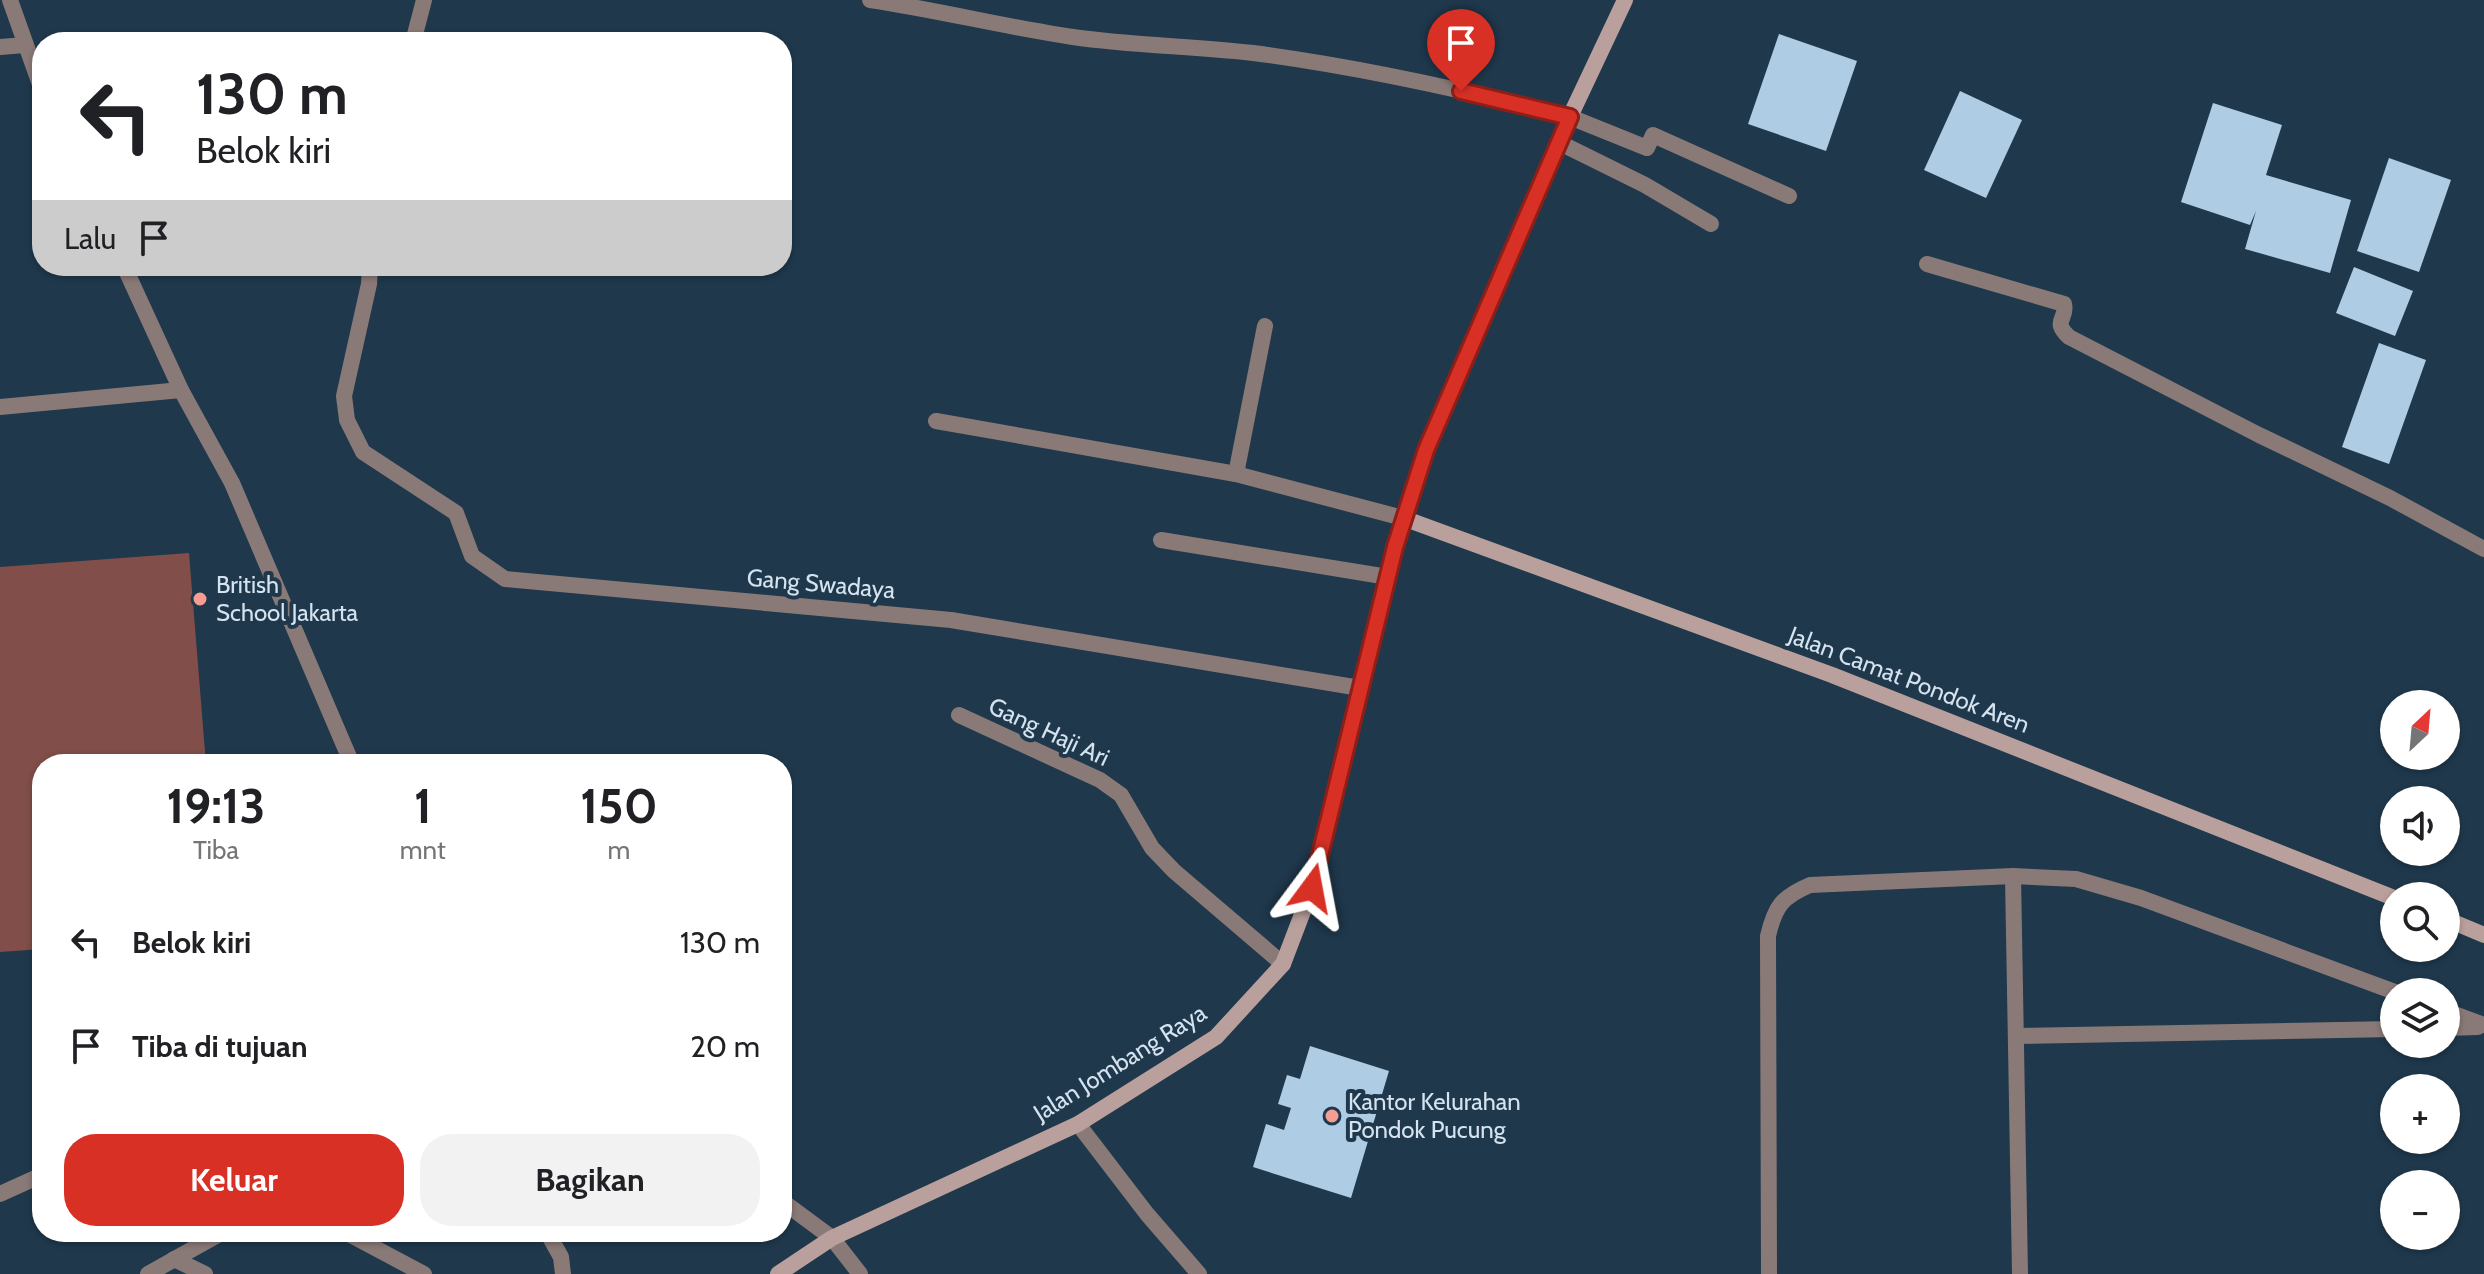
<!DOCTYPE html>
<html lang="id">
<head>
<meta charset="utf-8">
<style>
	:root { --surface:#fff; --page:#f2f2f2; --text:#202124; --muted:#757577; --accent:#d93025 }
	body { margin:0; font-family:Cabin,sans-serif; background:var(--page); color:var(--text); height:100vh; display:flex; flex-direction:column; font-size:30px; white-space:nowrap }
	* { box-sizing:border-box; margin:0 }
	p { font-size:26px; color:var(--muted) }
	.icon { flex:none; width:44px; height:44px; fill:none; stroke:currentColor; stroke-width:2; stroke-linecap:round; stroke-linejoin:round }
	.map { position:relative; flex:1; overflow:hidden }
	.sheet { position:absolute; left:32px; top:754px; width:760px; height:488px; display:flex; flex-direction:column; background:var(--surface); border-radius:32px; box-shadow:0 2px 6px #0004 }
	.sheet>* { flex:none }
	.guide { position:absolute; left:32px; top:32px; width:760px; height:244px; border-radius:32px; box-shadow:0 2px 6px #0004; background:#fff; color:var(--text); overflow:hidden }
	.needle { width:52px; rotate:26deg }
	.controls { position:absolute; left:2380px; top:690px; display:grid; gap:16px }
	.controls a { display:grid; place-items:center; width:80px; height:80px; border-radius:50%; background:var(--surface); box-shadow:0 2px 6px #0004; font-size:40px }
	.pin { position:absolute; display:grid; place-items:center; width:68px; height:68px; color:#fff; margin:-82px -34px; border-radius:50% 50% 50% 0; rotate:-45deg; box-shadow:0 0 8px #0007 }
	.pin .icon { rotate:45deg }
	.me { position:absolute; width:88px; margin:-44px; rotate:13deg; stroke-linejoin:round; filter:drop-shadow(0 0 6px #0008) }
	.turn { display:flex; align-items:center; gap:28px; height:168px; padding:0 32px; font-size:36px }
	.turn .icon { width:104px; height:104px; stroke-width:2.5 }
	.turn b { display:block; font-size:56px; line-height:68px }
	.then { display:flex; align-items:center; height:76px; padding:0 32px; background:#0003; gap:16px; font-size:30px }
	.eta { display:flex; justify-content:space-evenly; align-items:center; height:136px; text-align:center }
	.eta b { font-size:48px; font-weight:700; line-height:56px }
	.cta { display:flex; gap:16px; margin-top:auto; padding:16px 32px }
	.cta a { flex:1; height:92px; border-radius:32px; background:var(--accent); color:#fff; font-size:32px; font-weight:700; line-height:92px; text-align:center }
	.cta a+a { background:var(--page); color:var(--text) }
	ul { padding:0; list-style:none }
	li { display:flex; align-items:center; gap:24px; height:104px; padding:0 32px }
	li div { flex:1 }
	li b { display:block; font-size:30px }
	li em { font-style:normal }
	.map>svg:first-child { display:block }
	.green { fill:#814e49 }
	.building { fill:#afcce5 }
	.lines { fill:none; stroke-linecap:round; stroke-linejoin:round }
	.service { stroke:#8a7a77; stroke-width:16 }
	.minor { stroke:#8a7a77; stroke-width:16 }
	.secondary { stroke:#baa09c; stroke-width:16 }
	.route-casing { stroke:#8d1f18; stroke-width:20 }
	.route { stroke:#d93025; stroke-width:14 }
	.poi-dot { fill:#f59c93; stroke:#1f384c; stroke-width:3 }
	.labels { text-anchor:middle; stroke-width:8; stroke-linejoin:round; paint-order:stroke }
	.street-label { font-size:24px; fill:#d4e3ef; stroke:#1f384c }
	.poi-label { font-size:24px; fill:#d4e3ef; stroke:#1f384c; text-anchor:start }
</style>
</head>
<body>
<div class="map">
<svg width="2484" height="1274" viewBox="0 0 2484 1274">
	<rect width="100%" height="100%" fill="#1f384c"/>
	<!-- green -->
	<polygon class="green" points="189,553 206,764 42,764 42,949 0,952 0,567"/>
	<!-- building -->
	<g class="building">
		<polygon points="1779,34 1857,61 1826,151 1748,124"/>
		<polygon points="1960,91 2022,120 1986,198 1924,170"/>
		<polygon points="2213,103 2282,125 2266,175 2351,200 2330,273 2245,249 2256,211 2250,225 2181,202"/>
		<polygon points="2389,158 2451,180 2419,272 2357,251"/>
		<polygon points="2354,267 2413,291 2395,336 2336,313"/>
		<polygon points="2379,343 2426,360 2389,464 2342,447"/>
		<polygon points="1310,1046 1389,1071 1351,1198 1253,1167 1266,1124 1284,1130 1291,1108 1278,1104 1287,1075 1300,1079"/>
	</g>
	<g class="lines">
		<!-- service -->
		<g class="service">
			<polyline points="10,0 42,90"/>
			<polyline points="0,47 25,45"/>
			<polyline points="1570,117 1647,148 1653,135 1789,196"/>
			<polyline points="124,266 181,390 232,483 352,764"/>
			<polyline points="0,407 181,390"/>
			<polyline points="936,421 1236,474 1403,518"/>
			<polyline points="1236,474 1265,326"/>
			<polyline points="1161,540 1388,577"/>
			<polyline points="0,1194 42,1175"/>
			<polyline points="782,1201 832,1238 860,1274"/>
			<polyline points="345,1232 424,1274"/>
			<polyline points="547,1232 561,1257 563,1274"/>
			<polyline points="174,1259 205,1274"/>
			<polyline points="148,1274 223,1232"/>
		</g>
		<!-- minor -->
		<g class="minor">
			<path d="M870 0C938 10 1005 27 1073 37 1135 46 1199 46 1261 54 1365 68 1468 91 1570 117"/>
			<polyline points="413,42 424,0"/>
			<polyline points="1558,142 1645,185 1711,224"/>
			<path d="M1927 264 2064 304C2068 320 2051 320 2069 337L2259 435 2390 498 2484 549"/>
			<polyline points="370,266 369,284 344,396 347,420 363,452 456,513 472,556 505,579 951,620 1360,688"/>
			<polyline points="959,715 1100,780 1121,795 1152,848 1174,871 1283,964"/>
			<polyline points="2013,876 2020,1274"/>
			<polyline points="2446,1011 2484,1025"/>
			<polyline points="2446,1028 2478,1027"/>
			<polyline points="2016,1036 2394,1029"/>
			<polyline points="1078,1124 1147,1214 1199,1274"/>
			<path d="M1769 1274 1768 936C1775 906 1782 897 1810 885L2013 876 2076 879 2141 898 2395 992"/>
		</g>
		<!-- secondary -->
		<g class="secondary">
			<polyline points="1403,518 1832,675 2394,898"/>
			<polyline points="2446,919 2484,935"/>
			<polyline points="778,1274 832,1238 1078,1124 1216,1037 1283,964 1312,888 1403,518 1426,450 1558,142 1625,0"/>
		</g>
	</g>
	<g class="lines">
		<!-- route casing -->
		<g class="route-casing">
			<polyline id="route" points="1312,888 1395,547 1426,450 1570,117 1461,91"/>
		</g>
		<!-- route -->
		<use href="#route" class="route"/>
	</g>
	<!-- markers -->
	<g class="poi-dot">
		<circle cx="200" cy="599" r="8"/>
		<circle cx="1332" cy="1116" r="8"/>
	</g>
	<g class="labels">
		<!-- street labels -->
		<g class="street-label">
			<text transform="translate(821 584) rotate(5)" y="8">Gang Swadaya</text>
			<text transform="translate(1909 680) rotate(21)" y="8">Jalan Camat Pondok Aren</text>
			<text transform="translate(1049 732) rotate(25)" y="8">Gang Haji Ari</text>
			<text transform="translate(1120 1063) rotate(-32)" y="8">Jalan Jombang Raya</text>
		</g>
		<!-- poi labels -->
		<g class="poi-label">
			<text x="216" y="593">British<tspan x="216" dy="28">School Jakarta</tspan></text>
			<text x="1348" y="1110">Kantor Kelurahan<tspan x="1348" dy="28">Pondok Pucung</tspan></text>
		</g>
	</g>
</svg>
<div class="controls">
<a><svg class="needle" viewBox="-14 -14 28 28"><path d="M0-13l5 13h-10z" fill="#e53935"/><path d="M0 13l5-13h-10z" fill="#757577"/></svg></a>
<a><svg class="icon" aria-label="sound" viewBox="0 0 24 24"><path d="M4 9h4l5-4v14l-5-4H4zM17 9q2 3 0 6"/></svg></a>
<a><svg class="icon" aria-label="search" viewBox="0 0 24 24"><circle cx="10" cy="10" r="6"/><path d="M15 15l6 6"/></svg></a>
<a><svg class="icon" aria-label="layers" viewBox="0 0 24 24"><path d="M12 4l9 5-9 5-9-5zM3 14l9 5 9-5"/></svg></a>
<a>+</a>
<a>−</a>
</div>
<div class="pin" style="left:1461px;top:91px;background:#d93025"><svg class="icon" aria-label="arrive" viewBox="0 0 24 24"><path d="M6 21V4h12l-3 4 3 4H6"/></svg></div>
<svg class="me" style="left:1312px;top:888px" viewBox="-20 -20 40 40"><path d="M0-17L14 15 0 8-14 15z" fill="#d93025" stroke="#fff" stroke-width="4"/></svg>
<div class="guide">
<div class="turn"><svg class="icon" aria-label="left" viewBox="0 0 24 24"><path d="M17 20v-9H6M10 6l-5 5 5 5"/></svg><div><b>130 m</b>Belok kiri</div></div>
<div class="then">Lalu<svg class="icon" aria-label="arrive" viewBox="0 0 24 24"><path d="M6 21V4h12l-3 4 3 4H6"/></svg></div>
</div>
<section class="sheet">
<div class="eta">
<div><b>19:13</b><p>Tiba</p></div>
<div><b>1</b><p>mnt</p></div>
<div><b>150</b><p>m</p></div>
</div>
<ul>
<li><svg class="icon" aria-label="left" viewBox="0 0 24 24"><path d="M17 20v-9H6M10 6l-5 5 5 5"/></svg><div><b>Belok kiri</b></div><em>130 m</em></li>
<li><svg class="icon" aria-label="arrive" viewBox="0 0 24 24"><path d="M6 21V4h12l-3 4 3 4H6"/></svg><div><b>Tiba di tujuan</b></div><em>20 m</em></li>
</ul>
<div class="cta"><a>Keluar</a><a>Bagikan</a></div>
</section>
</div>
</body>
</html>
